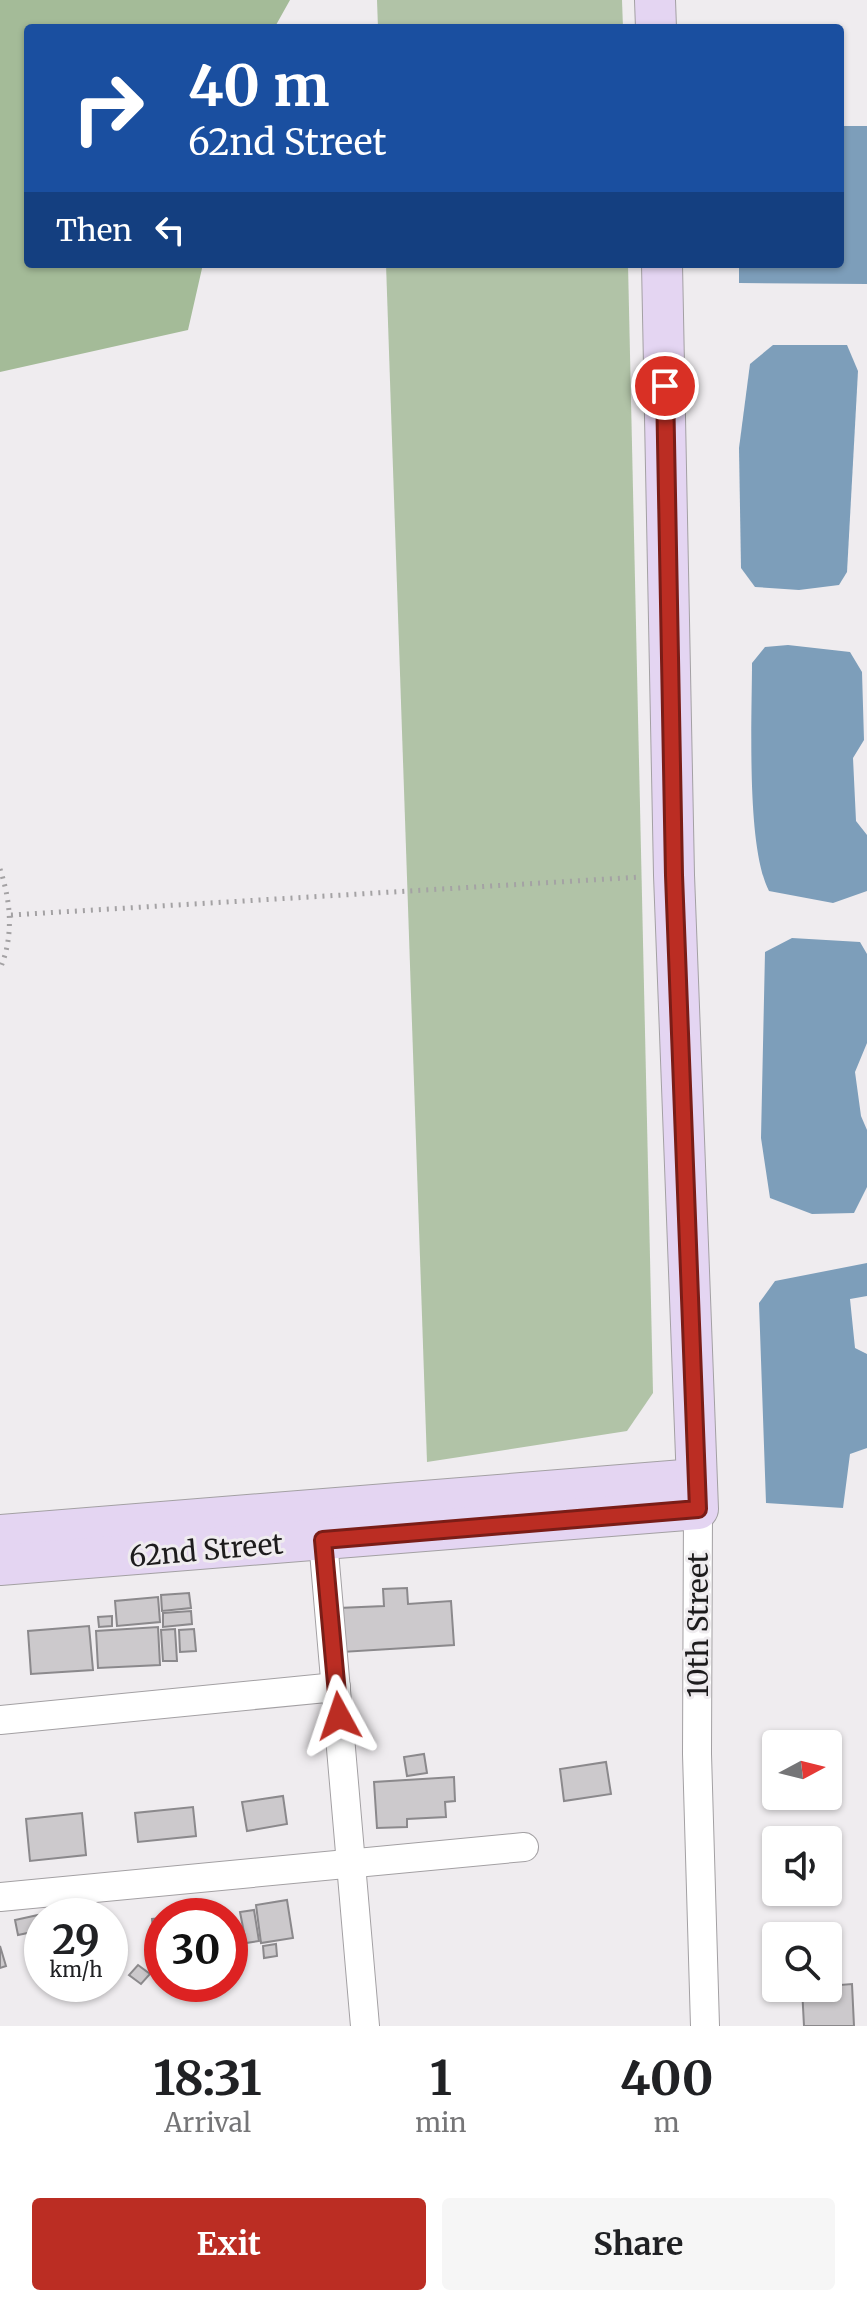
<!DOCTYPE html>
<html lang="en">
<head>
<meta charset="utf-8">
<style>
	:root { --surface:#fff; --page:#f6f6f6; --text:#202124; --muted:#757577; --accent:#bb2d23 }
	body { margin:0; font-family:Merriweather,serif; background:var(--page); color:var(--text); height:100vh; display:flex; flex-direction:column; font-size:30px; white-space:nowrap }
	* { box-sizing:border-box; margin:0 }
	p { font-size:26px; color:var(--muted) }
	.icon { flex:none; width:44px; height:44px; fill:none; stroke:currentColor; stroke-width:2; stroke-linecap:round; stroke-linejoin:round }
	.map { position:relative; height:2026px; overflow:hidden }
	.details { display:flex; flex-direction:column; background:var(--surface); flex:1 }
	.details>* { flex:none }
	.banner { position:absolute; left:24px; top:24px; width:820px; height:244px; border-radius:8px; box-shadow:0 2px 6px #0004; background:#1a4fa0; color:#fff; overflow:hidden }
	.needle { width:52px; rotate:83deg }
	.tools { position:absolute; left:762px; top:1730px; display:grid; gap:16px }
	.tools a { display:grid; place-items:center; width:80px; height:80px; border-radius:8px; background:var(--surface); box-shadow:0 2px 6px #0004; font-size:40px }
	.speed { position:absolute; left:24px; top:1898px; display:flex; gap:16px; font-size:40px; font-weight:700; text-align:center }
	.speed>* { display:grid; place-content:center; width:104px; height:104px; border-radius:50%; background:var(--surface); box-shadow:0 2px 6px #0004; line-height:1 }
	.speed small { font-size:20px; font-weight:400 }
	.speed .limit { border:12px solid #d22; background:#fff; color:#111 }
	.pin { position:absolute; display:grid; place-items:center; width:68px; height:68px; color:#fff; margin:-34px; border:4px solid #fff; border-radius:50%; box-shadow:0 2px 8px #0007 }
	.me { position:absolute; width:88px; margin:-44px; rotate:355deg; stroke-linejoin:round; filter:drop-shadow(0 0 6px #0008) }
	.turn { display:flex; align-items:center; gap:28px; height:168px; padding:0 32px; font-size:36px }
	.turn .icon { width:104px; height:104px; stroke-width:2.5 }
	.turn b { display:block; font-size:56px; line-height:68px }
	.then { display:flex; align-items:center; height:76px; padding:0 32px; background:#0003; gap:16px; font-size:30px }
	.eta { display:flex; justify-content:space-evenly; align-items:center; height:136px; text-align:center }
	.eta b { font-size:48px; font-weight:700; line-height:56px }
	.cta { display:flex; gap:16px; margin-top:auto; padding:16px 32px }
	.cta a { flex:1; height:92px; border-radius:8px; background:var(--accent); color:#fff; font-size:32px; font-weight:700; line-height:92px; text-align:center }
	.cta a+a { background:var(--page); color:var(--text) }
	.map>svg:first-child { display:block }
	.green { fill:#b1c3a7 }
	.forest { fill:#a4bb98 }
	.water { fill:#7d9eba }
	.building { fill:#ccc9cc; stroke:#8b898c; stroke-width:2 }
	.lines { fill:none; stroke-linecap:round; stroke-linejoin:round }
	.minor-casing { stroke:#a3a0a3; stroke-width:30 }
	.secondary-casing { stroke:#a3a0a3; stroke-width:42 }
	.path { stroke:#a4a2a4; stroke-width:5; stroke-dasharray:2 6; stroke-linecap:butt }
	.minor { stroke:#fff; stroke-width:28 }
	.secondary { stroke:#e4d5f2; stroke-width:40 }
	.route-casing { stroke:#7a1d17; stroke-width:20 }
	.route { stroke:#bb2d23; stroke-width:14 }
	.labels { text-anchor:middle; stroke-width:6; stroke-linejoin:round; paint-order:stroke }
	.street-label { font-size:28px; fill:#1d1c1d; stroke:#efecef }
</style>
</head>
<body>
<div class="map">
<svg width="867" height="2026" viewBox="0 0 867 2026">
	<rect width="100%" height="100%" fill="#efecef"/>
	<!-- green -->
	<g class="green">
		<polygon points="377,0 622,0 623,28 378,28"/>
		<polygon points="386,264 628,264 653,1393 627,1431 427,1462"/>
	</g>
	<!-- forest -->
	<polygon class="forest" points="0,0 290,0 276,25 270,28 28,28 28,264 203,264 188,330 0,372"/>
	<!-- water -->
	<g class="water">
		<polygon points="840,126 867,126 867,284 739,283 739,264 840,264"/>
		<polygon points="773,345 847,345 858,371 847,572 839,585 799,590 755,587 741,568 739,448 750,364"/>
		<path d="M788 645 850 652 862 672 864 740 853 758 856 821 867 835V891L833 903 769 891C746 847 752 718 752 663L765 647Z"/>
		<polygon points="792,938 860,942 867,954 867,1043 855,1072 861,1116 867,1130 867,1187 854,1213 812,1214 770,1198 761,1138 765,952"/>
		<polygon points="867,1263 867,1296 850,1299 855,1348 867,1354 867,1448 850,1454 843,1508 766,1503 759,1303 775,1281"/>
	</g>
	<!-- building -->
	<g class="building">
		<polygon points="407,1588 408,1604 451,1601 454,1645 342,1652 339,1608 384,1606 383,1589"/>
		<polygon points="189,1593 191,1608 162,1611 161,1595"/>
		<polygon points="158,1597 160,1622 117,1626 115,1601"/>
		<polygon points="191,1611 192,1624 163,1627 163,1613"/>
		<polygon points="112,1616 112,1626 99,1627 98,1617"/>
		<polygon points="89,1626 93,1670 31,1674 28,1631"/>
		<polygon points="158,1627 160,1665 98,1668 96,1631"/>
		<polygon points="175,1629 177,1661 163,1661 161,1630"/>
		<polygon points="194,1629 196,1651 180,1652 179,1630"/>
		<polygon points="424,1754 427,1773 407,1776 404,1757"/>
		<polygon points="606,1762 611,1794 564,1801 560,1769"/>
		<polygon points="454,1777 455,1801 445,1802 446,1817 407,1819 407,1827 377,1828 374,1782"/>
		<polygon points="283,1796 287,1824 247,1831 242,1802"/>
		<polygon points="193,1807 196,1836 138,1842 135,1813"/>
		<polygon points="82,1813 86,1855 30,1861 26,1819"/>
		<polygon points="287,1900 293,1938 261,1943 256,1905"/>
		<polygon points="254,1910 259,1941 246,1943 240,1912"/>
		<polygon points="38,1915 42,1930 18,1935 15,1920"/>
		<polygon points="162,1918 162,1952 155,1953 152,1919"/>
		<polygon points="276,1944 277,1956 264,1958 263,1946"/>
		<polygon points="0,1946 6,1966 0,1968"/>
		<polygon points="138,1965 150,1974 141,1984 129,1975"/>
		<polygon points="852,1984 854,2026 804,2026 802,1988"/>
	</g>
	<g class="lines">
		<!-- minor casing -->
		<g class="minor-casing">
			<g id="minor">
				<polyline points="698,1509 697,1754 705,2026"/>
				<polyline points="323,1540 365,2026"/>
				<polyline points="0,1720 336,1687"/>
				<polyline points="0,1897 524,1847"/>
			</g>
		</g>
		<!-- secondary casing -->
		<g class="secondary-casing">
			<g id="secondary">
				<polyline points="655,0 656,28"/>
				<polyline points="0,1535 696,1479"/>
				<polyline points="0,1565 698,1509 674,875 662,264"/>
			</g>
		</g>
		<!-- path -->
		<g class="path">
			<path d="M0 869C11 902 14 936 0 969"/>
			<polyline points="11,915 641,877"/>
		</g>
		<!-- minor -->
		<use href="#minor" class="minor"/>
		<!-- secondary -->
		<use href="#secondary" class="secondary"/>
	</g>
	<g class="lines">
		<!-- route casing -->
		<g class="route-casing">
			<polyline id="route" points="339,1716 323,1540 698,1509 674,875 665,386"/>
		</g>
		<!-- route -->
		<use href="#route" class="route"/>
	</g>
	<g class="labels">
		<!-- street labels -->
		<g class="street-label">
			<text transform="translate(206 1550) rotate(-5)" y="10">62nd Street</text>
			<text transform="translate(698 1625) rotate(-90)" y="10">10th Street</text>
		</g>
	</g>
</svg>
<div class="tools">
<a><svg class="needle" viewBox="-14 -14 28 28"><path d="M0-13l5 13h-10z" fill="#e53935"/><path d="M0 13l5-13h-10z" fill="#757577"/></svg></a>
<a><svg class="icon" aria-label="sound" viewBox="0 0 24 24"><path d="M4 9h4l5-4v14l-5-4H4zM17 9q2 3 0 6"/></svg></a>
<a><svg class="icon" aria-label="search" viewBox="0 0 24 24"><circle cx="10" cy="10" r="6"/><path d="M15 15l6 6"/></svg></a>
</div>
<div class="speed"><div>29<small>km/h</small></div><div class="limit">30</div></div>
<div class="pin" style="left:665px;top:386px;background:#d93025"><svg class="icon" aria-label="arrive" viewBox="0 0 24 24"><path d="M6 21V4h12l-3 4 3 4H6"/></svg></div>
<svg class="me" style="left:339px;top:1716px" viewBox="-20 -20 40 40"><path d="M0-17L14 15 0 8-14 15z" fill="#bb2d23" stroke="#fff" stroke-width="4"/></svg>
<div class="banner">
<div class="turn"><svg class="icon" aria-label="right" viewBox="0 0 24 24"><path d="M7 20v-9h11M14 6l5 5-5 5"/></svg><div><b>40 m</b>62nd Street</div></div>
<div class="then">Then<svg class="icon" aria-label="left" viewBox="0 0 24 24"><path d="M17 20v-9H6M10 6l-5 5 5 5"/></svg></div>
</div>
</div>
<section class="details">
<div class="eta">
<div><b>18:31</b><p>Arrival</p></div>
<div><b>1</b><p>min</p></div>
<div><b>400</b><p>m</p></div>
</div>
<div class="cta"><a>Exit</a><a>Share</a></div>
</section>
</body>
</html>
